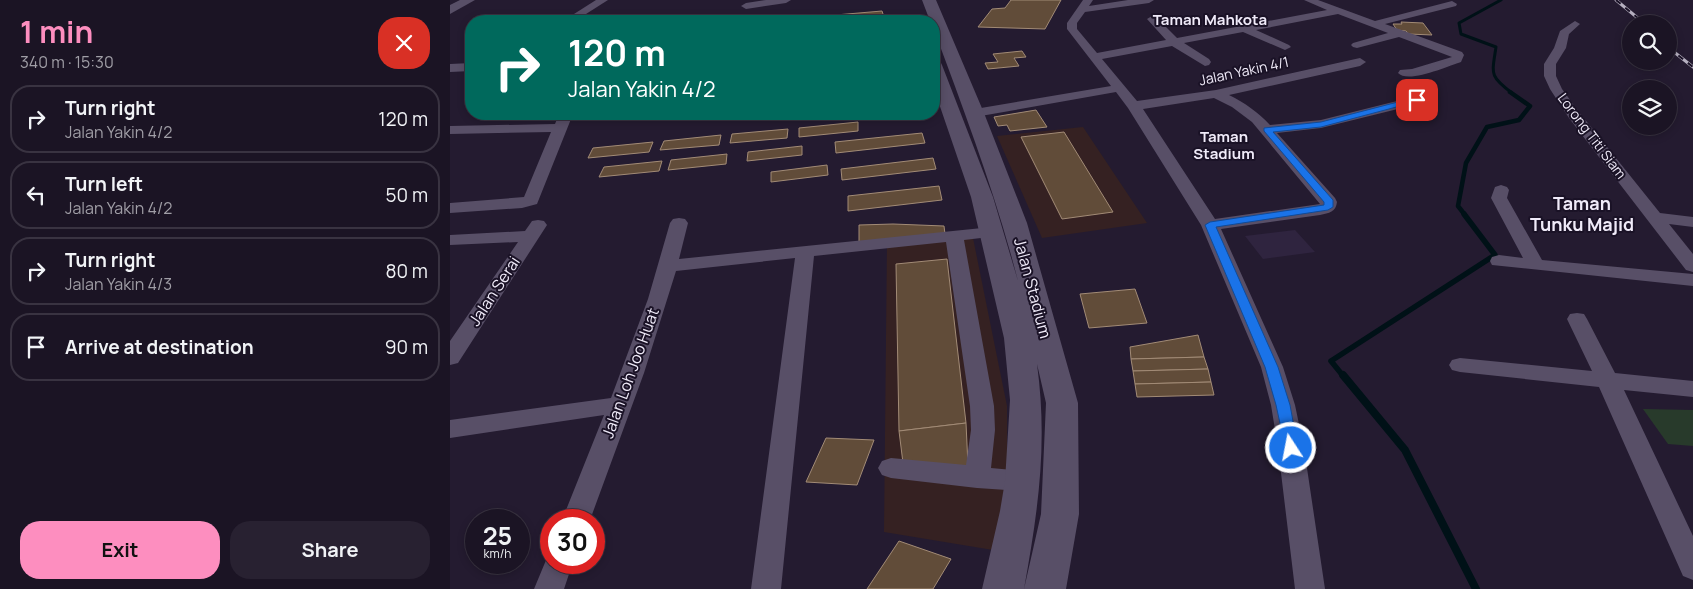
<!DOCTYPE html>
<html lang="en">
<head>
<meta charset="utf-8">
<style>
	:root { --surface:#1b1424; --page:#282131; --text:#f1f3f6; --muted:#a09ea6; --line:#393341; --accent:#fd8ebf }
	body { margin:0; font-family:Manrope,sans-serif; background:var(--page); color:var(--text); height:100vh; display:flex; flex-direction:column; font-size:19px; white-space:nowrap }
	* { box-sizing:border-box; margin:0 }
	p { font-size:16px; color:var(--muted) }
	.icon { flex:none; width:28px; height:28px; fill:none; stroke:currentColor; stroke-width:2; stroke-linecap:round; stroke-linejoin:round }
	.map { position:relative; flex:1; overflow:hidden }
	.details { display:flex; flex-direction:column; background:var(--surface); width:450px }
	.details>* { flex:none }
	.banner { position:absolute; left:15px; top:15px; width:475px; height:105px; border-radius:20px; box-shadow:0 2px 8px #0003,0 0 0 1px var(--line); background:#00695c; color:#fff; overflow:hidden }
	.tools { position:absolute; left:1172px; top:15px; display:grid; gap:10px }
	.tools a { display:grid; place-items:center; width:55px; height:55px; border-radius:50%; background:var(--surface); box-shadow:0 2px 8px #0003,0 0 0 1px var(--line); font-size:25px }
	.speed { position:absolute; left:15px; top:509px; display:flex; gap:10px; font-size:25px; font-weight:700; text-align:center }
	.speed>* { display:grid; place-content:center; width:65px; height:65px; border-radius:50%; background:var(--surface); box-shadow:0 2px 8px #0003,0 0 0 1px var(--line); line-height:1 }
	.speed small { font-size:12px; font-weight:400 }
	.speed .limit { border:8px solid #d22; background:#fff; color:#111 }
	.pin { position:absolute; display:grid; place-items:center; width:42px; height:42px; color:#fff; margin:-21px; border-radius:10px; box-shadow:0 2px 8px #0006 }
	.me { position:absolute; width:55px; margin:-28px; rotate:349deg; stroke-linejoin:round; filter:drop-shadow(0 0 4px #0008) }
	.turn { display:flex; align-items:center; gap:18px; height:105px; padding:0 20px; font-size:22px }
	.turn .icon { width:65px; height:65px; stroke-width:2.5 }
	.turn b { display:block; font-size:35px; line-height:42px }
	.round { display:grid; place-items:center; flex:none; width:52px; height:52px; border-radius:20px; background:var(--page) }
	.overview { display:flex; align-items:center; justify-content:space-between; height:85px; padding:0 20px }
	h1 { font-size:30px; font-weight:700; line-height:38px; color:var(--accent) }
	.primary-button { display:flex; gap:10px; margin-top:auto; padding:10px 20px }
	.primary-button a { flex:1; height:58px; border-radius:20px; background:var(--accent); color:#111; font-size:20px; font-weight:700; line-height:58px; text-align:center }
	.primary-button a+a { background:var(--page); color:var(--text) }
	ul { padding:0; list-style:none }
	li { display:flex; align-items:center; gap:15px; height:68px; margin:0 10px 8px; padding:0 10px; border:2px solid var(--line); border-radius:20px }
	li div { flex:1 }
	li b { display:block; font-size:19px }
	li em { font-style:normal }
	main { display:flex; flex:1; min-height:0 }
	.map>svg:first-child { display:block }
	.commercial { fill:#352122 }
	.built { fill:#2f243f }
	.green { fill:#283a2b }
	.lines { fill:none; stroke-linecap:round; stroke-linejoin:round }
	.stream-far3 { stroke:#001117; stroke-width:3 }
	.stream-far2 { stroke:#001117; stroke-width:4.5 }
	.stream-far1 { stroke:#001117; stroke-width:5.5 }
	.stream { stroke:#001117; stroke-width:8 }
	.building { fill:#614c39; stroke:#a28b76 }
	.minor { fill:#584f67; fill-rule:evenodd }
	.tertiary { fill:#584f67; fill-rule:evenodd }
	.secondary { fill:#584f67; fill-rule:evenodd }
	.rail-casing { stroke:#b6b0c0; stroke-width:3 }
	.rail { stroke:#1a1226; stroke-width:2; stroke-dasharray:6; stroke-linecap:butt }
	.route { fill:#1a73e8; stroke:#114b97 }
	.labels { text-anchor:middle; stroke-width:4; stroke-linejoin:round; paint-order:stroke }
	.far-street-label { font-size:14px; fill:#f0ebf9; stroke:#1a1226 }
	.far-neighbourhood-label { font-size:15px; font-weight:bold; fill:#f0ebf9; stroke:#1a1226 }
	.street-label { font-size:16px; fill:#f0ebf9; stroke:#1a1226 }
	.neighbourhood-label { font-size:18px; font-weight:bold; fill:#f0ebf9; stroke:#1a1226 }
</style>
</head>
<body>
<main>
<section class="details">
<div class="overview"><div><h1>1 min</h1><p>340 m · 15:30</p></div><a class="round" style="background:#d93025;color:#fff"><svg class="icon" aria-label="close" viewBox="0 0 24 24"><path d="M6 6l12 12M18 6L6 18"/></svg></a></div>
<ul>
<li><svg class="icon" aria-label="right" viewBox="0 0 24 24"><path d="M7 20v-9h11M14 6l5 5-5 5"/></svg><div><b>Turn right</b><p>Jalan Yakin 4/2</p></div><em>120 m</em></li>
<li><svg class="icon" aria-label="left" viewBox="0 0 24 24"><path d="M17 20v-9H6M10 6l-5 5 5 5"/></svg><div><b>Turn left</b><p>Jalan Yakin 4/2</p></div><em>50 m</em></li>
<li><svg class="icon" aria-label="right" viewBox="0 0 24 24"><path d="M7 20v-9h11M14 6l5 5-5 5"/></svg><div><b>Turn right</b><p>Jalan Yakin 4/3</p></div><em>80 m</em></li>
<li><svg class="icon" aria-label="arrive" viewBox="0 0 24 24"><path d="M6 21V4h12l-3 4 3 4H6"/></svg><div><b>Arrive at destination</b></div><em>90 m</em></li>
</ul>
<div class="primary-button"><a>Exit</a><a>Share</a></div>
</section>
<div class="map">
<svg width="1243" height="589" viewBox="0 0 1243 589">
	<rect width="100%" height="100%" fill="#241b30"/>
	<!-- commercial -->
	<g class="commercial">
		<polygon points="633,127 697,223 592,238 547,136"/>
		<polygon points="522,233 557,406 557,487 543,550 434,532 437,241"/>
	</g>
	<!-- built -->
	<polygon class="built" points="845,230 865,252 813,259 795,236"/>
	<!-- green -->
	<polygon class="green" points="1193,409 1243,410 1243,446 1218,444"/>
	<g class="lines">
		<!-- stream-far3 -->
		<path class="stream-far3" d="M1051 0 1009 23 1011 34 1046 47C1042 74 1039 76 1062 93"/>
		<!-- stream-far2 -->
		<polyline class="stream-far2" points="1015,215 1008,206 1016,163 1037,127 1069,120 1080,106 1060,92"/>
		<!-- stream-far1 -->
		<polyline class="stream-far1" points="894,377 881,361 1045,255 1014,214"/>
		<!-- stream -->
		<polyline class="stream" points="893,375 955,450 1026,589"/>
	</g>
	<!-- building -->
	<g class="building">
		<polygon points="561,0 611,0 595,29 528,27 542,9 555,8"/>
		<polygon points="432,11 434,17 377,21 339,21 339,19"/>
		<polygon points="951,22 973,23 982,35 959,34 956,31 947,30 943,24 952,24"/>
		<polygon points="572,51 576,57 564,58 569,66 538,69 535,63 548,62 543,54"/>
		<polygon points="586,110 597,127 560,131 557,125 548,126 544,117"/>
		<polygon points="408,122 408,131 349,137 349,128"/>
		<polygon points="338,129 337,138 280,143 282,134"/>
		<polygon points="614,132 663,212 612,219 571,137"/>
		<polygon points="472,133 475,143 386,153 385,142"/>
		<polygon points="271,135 269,145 210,150 214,141"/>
		<polygon points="203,142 199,152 138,158 143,148"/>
		<polygon points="352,146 352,155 297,161 298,152"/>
		<polygon points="277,154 276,164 218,170 221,160"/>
		<polygon points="483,158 486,169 392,180 391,169"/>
		<polygon points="212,161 209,171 149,177 154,167"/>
		<polygon points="377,165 378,175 321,182 321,172"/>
		<polygon points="489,186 492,200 398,211 398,196"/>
		<polygon points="443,224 494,226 495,234 409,243 409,225"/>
		<polygon points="497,259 516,423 449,431 446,264"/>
		<polygon points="685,289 697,323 639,328 630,294"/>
		<polygon points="748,335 754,357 681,359 680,347"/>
		<polygon points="754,357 758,369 683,371 681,359"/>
		<polygon points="758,369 761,382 685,384 683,371"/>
		<polygon points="761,382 764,395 687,397 685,384"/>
		<polygon points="516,423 518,466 453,463 449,431"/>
		<polygon points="376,438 424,440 407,485 356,482"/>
		<polygon points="449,541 501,559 483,589 417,589"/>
	</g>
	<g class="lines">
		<!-- minor -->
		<g class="minor">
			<polygon points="146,0 158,0 125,21 113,21"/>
			<polygon points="316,0 341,0 336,3 296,9 291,6 296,3"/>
			<path d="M633 0H643L639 6 678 0H704L699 3 635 12 627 23V29L647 53 716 40 697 19 702 16 706 17 727 38 877 10 854 0H868L925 21 1002 1 1007 4 1006 6 935 24 1012 52 1014 55 1011 62C998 66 958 84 948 73L950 70 962 69 1002 57 949 37 907 48 903 47 901 45 903 43 938 33 888 14 806 30 839 45 841 47 835 50 793 32 734 43 759 59 761 62 759 65 755 66 722 46 652 59 687 101 766 90 910 58 916 62 910 66 779 95C795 103 808 112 820 125L871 120 967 96 974 100 972 103 871 128 827 133 885 198 887 202C886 212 879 213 870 215L771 229 833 367 845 405 854 448 875 589H845L828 448 821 405 811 367 751 225 678 108 666 92 525 117 518 113 525 109 661 86 617 29V23ZM764 98 782 107 802 122 870 204 765 219 693 109Z"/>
			<polygon points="1125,21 1130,24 1119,34 1116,48 1106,64 1106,76 1112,89 1129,112 1210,213 1243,217 1243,227 1219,224 1243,254 1243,272 1236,270 1119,118 1100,89 1094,76 1094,64 1104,48 1110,31"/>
			<polygon points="21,63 21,71 0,72 0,64"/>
			<polygon points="109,114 123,114 87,204 72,208 0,213 0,203 74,197 101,132 0,134 0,126 105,124"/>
			<polygon points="1051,185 1057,187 1059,190 1057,198 1092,260 1243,274 1243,286 1042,265 1040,261 1042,257 1049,255 1073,258 1041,198 1045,187"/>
			<polygon points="229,218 235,219 238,223 229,259 542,227 548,228 551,232 548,236 514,240 544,406 545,430 541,468 573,471 582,474 586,481 582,488 573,491 527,488 441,478 432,475 428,468 432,461 441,458 516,465 521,430 520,406 496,242 364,256 331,589 301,589 345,258 226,271 194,373 140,520 112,520 154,415 0,438 0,420 161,398 198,299 220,223 223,219"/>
			<polygon points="88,220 94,221 97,225 8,363 0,365 0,341 68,242 0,245 0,235 75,231 82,221"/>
			<polygon points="1127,313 1134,314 1137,319 1165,373 1243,381 1243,397 1174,390 1243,536 1243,580 1233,576 1149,387 1010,372 1002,370 999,365 1002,360 1010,358 1142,371 1117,319 1120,314"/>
			<polygon points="101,552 101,562 123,562 114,589 84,589 99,553"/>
		</g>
		<!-- tertiary -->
		<polygon class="tertiary" points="10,0 25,0 0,14 0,5"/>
		<!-- secondary -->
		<path class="secondary" d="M472 0H486L534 113 577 223 628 403 629 514 616 589H574L591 514 596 403 587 364C598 444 588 511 574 589H532L550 511 555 481 560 400 554 338 521 197 484 89V60L490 61 492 65 543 197 568 281C546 195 515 113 484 30V21H480Z"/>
		<!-- rail casing -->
		<g class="rail-casing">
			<g id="rail">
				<polyline points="1166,0 1195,24"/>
				<polyline points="1219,48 1243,67"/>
			</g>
		</g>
		<!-- rail -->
		<use href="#rail" class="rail"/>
	</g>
	<!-- route -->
	<polygon class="route" points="967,97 970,100 969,101 871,127 823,132 883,200 883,207 878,210 766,227 828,367 840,405 848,448 846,451 841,453 836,451 826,405 815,367 755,225 760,222 874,205 874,202 814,131 814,128 871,122"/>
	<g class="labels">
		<!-- far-street labels -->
		<g class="far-street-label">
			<text transform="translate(794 71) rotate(-12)" y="5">Jalan Yakin 4/1</text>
			<text transform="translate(1142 136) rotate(53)" y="5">Lorong Titi Siam</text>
		</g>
		<!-- far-neighbourhood labels -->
		<g class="far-neighbourhood-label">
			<text x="760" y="25">Taman Mahkota</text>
			<text x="774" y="142">Taman<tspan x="774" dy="17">Stadium</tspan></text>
		</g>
		<!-- street labels -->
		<g class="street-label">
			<text transform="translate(583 288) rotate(75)" y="6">Jalan Stadium</text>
			<text transform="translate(44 291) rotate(-57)" y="6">Jalan Serai</text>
			<text transform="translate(180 373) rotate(-70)" y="6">Jalan Loh Joo Huat</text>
		</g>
		<!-- neighbourhood labels -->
		<g class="neighbourhood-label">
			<text x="1132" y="210">Taman<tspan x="1132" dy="21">Tunku Majid</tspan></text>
		</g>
	</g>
</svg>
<div class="tools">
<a><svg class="icon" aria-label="search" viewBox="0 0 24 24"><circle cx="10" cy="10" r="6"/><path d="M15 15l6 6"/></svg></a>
<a><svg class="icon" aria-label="layers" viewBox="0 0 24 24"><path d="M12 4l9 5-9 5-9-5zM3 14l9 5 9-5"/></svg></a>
</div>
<div class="speed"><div>25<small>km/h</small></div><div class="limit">30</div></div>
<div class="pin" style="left:967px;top:100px;background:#d93025"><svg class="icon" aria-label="arrive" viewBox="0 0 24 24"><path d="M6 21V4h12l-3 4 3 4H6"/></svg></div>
<svg class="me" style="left:841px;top:448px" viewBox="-20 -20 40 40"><circle r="17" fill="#1a73e8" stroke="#fff" stroke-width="3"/><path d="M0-11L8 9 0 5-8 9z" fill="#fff"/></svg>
<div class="banner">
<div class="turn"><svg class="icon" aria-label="right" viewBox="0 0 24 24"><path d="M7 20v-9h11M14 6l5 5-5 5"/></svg><div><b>120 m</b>Jalan Yakin 4/2</div></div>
</div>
</div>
</main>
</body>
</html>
